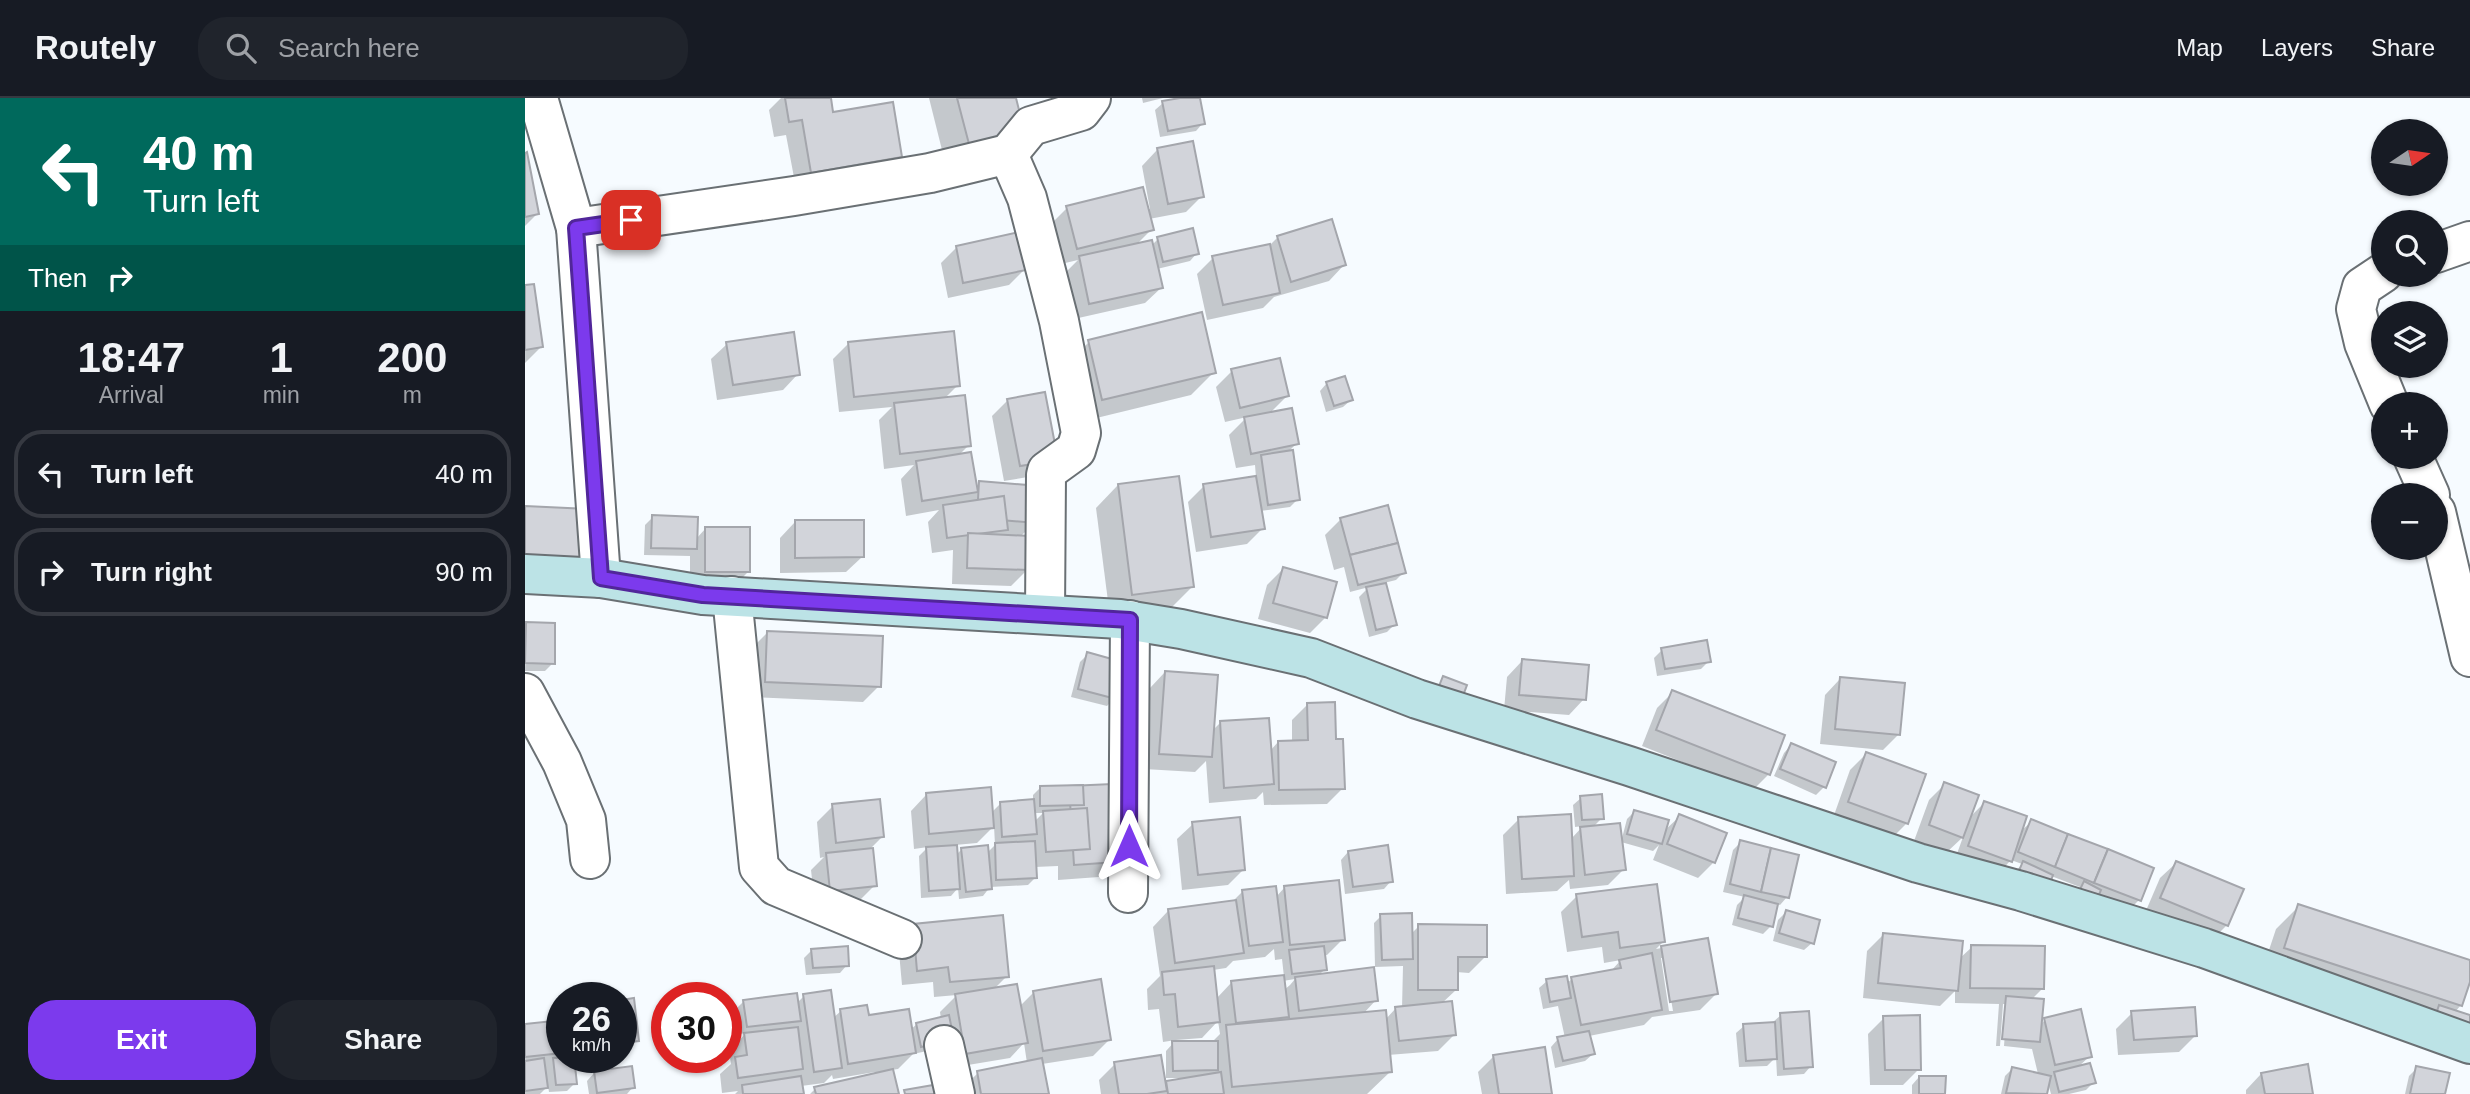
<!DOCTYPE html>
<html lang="en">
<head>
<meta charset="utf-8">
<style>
	:root { --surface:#171b24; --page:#20242c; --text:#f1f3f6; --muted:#9ea1a6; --line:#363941; --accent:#7c3aed }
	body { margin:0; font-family:Arial,sans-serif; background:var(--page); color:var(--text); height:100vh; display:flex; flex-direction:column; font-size:26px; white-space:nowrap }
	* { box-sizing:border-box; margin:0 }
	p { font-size:23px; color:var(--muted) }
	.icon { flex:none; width:38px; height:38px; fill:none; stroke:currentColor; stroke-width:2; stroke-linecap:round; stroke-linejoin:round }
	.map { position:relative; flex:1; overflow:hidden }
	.sheet { display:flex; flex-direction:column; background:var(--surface); width:525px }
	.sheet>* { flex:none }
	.top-card { background:#00695c; color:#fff; overflow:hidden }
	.needle { width:46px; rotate:77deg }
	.fabs { position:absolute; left:1846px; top:21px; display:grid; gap:14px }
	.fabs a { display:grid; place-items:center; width:77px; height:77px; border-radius:50%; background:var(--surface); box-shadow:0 2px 5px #0004; font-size:35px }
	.speed { position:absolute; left:21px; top:884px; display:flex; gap:14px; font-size:35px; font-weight:700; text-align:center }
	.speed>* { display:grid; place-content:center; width:91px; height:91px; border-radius:50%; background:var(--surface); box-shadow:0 2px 5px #0004; line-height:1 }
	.speed small { font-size:18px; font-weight:400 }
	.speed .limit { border:10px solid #d22; background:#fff; color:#111 }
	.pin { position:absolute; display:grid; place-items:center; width:60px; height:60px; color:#fff; margin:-30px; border-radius:14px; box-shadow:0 4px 10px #0006 }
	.me { position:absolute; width:77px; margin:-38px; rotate:0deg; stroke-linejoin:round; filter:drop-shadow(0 0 5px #0008) }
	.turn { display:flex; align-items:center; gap:24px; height:147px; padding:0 28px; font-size:32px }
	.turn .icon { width:91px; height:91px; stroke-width:2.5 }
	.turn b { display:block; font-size:49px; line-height:60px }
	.then { display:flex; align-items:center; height:66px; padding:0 28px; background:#0003; gap:14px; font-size:26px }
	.eta { display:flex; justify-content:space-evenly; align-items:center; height:119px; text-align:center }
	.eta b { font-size:42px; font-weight:700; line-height:49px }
	.button { display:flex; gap:14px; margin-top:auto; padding:14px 28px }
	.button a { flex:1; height:80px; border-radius:28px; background:var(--accent); color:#fff; font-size:28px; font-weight:700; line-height:80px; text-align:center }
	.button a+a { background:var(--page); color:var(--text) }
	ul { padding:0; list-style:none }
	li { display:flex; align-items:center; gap:21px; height:88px; margin:0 14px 10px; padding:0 14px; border:4px solid var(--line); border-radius:28px }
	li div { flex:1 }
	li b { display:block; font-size:26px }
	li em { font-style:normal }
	header { display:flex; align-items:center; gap:42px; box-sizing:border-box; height:98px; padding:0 35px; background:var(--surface); border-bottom:2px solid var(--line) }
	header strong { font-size:33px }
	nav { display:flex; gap:38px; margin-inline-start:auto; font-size:24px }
	.search { width:490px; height:63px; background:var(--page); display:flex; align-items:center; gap:18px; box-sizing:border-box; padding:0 24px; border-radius:28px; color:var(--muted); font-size:26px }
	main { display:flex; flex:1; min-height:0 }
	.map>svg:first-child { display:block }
	.shadow { fill:#0003; fill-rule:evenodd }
	.building { fill:#d2d4da; stroke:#a4a6ac; stroke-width:2 }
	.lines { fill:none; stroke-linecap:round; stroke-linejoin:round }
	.street-casing { stroke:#6a7074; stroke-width:42 }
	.secondary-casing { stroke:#6a7074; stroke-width:42 }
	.street { stroke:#fff; stroke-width:38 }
	.secondary { stroke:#bce3e6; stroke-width:38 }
	.route-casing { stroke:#51269a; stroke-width:18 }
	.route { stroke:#7c3aed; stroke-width:12 }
</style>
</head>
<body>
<header>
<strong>Routely</strong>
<div class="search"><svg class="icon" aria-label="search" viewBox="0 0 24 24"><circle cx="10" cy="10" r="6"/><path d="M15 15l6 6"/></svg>Search here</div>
<nav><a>Map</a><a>Layers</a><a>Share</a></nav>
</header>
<main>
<section class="sheet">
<div class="top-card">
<div class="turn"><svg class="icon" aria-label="left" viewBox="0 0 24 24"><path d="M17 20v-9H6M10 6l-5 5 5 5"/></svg><div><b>40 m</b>Turn left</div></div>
<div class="then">Then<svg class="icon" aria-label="right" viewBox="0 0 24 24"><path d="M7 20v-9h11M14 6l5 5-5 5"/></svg></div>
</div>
<div class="eta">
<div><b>18:47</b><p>Arrival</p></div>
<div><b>1</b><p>min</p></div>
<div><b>200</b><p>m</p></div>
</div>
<ul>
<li><svg class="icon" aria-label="left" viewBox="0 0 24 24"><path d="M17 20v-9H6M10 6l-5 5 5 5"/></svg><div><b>Turn left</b></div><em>40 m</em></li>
<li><svg class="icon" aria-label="right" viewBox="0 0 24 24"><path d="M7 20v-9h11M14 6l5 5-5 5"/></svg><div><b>Turn right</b></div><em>90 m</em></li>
</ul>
<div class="button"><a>Exit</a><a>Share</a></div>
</section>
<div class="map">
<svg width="1945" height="996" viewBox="0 0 1945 996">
	<rect width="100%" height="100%" fill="#f6fbff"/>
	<!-- shadow -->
	<g class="shadow">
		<polygon points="256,0 304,0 307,16 376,59 360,74 271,90 261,37 249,39 244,12"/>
		<polygon points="404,0 489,0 497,32 421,68"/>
		<polygon points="617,0 638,0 618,5"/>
		<polygon points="664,0 674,0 678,25 671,33 635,39 630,12 638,5"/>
		<polygon points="632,52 677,98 661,114 624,121 627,131 611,147 627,147 633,141 672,155 665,163 632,171 636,190 620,205 549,221 539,176 553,162 536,166 526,126 542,110 625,111 617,68"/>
		<polygon points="0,56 12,116 0,128"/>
		<polygon points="753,139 819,167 804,183 749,199 738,210 682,222 672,176 688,160 743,149"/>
		<polygon points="432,149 500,171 484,187 423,200 416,165"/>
		<polygon points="0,189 16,249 0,265"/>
		<polygon points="564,244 689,274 666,297 555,324 541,267"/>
		<polygon points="324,245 433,287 419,301 444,347 433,358 450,389 455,385 510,424 495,439 502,472 486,488 427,486 428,452 407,455 403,424 414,412 381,418 376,381 389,367 359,371 354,322 367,309 314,314 308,261"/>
		<polygon points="202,246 273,276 258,292 192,302 186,261"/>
		<polygon points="707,273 762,298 744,316 772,345 762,355 773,401 765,409 735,413 738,430 722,446 671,454 663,404 679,388 731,380 730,367 711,370 704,337 722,319 700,324 691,289"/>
		<polygon points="802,285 826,302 818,309 801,314 795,293"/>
		<polygon points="483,302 515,377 479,383 467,318"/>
		<polygon points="593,387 667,489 644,512 585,519 571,410"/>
		<polygon points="128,419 171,441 181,430 224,473 208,489 165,489 165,458 119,457 120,427"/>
		<polygon points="816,421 879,474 871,482 859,485 870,526 862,534 844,539 834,499 844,489 825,494 819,469 809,472 800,437"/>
		<polygon points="270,424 337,459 321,474 255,475 255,440"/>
		<polygon points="758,471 801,519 785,535 733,521 742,487"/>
		<polygon points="1,525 28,565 20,573 0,573"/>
		<polygon points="242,535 354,588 338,604 225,599 226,551"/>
		<polygon points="1137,552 1184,563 1176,571 1132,578 1129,560"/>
		<polygon points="563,556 589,601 582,608 546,599 555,564"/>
		<polygon points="997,563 1059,601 1044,617 979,612 982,579"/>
		<polygon points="640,574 687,633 695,625 745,653 753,644 767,644 767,622 783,606 818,690 802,706 739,707 738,694 731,701 684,705 681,663 670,674 619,671 625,590"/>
		<polygon points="1315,581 1374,636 1358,652 1295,646 1300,597"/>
		<polygon points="1148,594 1244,676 1228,692 1117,648 1132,610"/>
		<polygon points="1266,647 1309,665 1299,689 1291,697 1249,678 1259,655"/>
		<polygon points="1341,656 1382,725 1366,741 1308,720 1325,672"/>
		<polygon points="1420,686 1444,720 1459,705 1495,734 1507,723 1614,802 1598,818 1551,793 1555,789 1526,778 1491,773 1497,766 1486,762 1470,779 1429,764 1438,739 1421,755 1389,743 1404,702"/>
		<path d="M516 689H542L590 764 574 779 533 782V768L510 769 511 779 503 787 465 789 458 798 434 801 433 790 426 798 396 800 394 758 403 749 389 751 386 713 401 697 466 715 475 706 508 703V697ZM509 715H518L509 724ZM469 728 470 747 462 755 437 751 431 757 430 747 452 745Z"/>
		<polygon points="1056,700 1077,720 1067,730 1099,771 1083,787 1045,791 1044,782 1032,793 981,796 978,737 994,721 1046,741 1058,728 1050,729 1048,707"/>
		<polygon points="308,708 357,739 346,750 350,787 334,803 290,808 286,772 299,759 295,760 292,724"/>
		<polygon points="1110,713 1138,734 1155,718 1189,764 1173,780 1128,762 1134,747 1128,753 1096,744 1102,721"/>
		<polygon points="668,726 719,771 703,787 657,792 652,741"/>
		<polygon points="1216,744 1262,799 1255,807 1251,806 1246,828 1238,836 1207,827 1212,807 1220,799 1198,794 1208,752"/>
		<polygon points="823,754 866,783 859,791 820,796 816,762"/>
		<polygon points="1651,765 1702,827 1686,843 1620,815 1635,780"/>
		<path d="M760 789 818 841 802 857H798L800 871 793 878 851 902 838 916 860 922 871 910H877L878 868 850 869 849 825 856 818 886 836 894 828 960 859 944 875 931 874V892L916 906 929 937 913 953 863 957 865 974 842 996H576L574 982 590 966 639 985 656 982 655 980H641V953L651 942 638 944 634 911 623 912 622 891 635 878 628 829 643 813 707 804 718 793 751 799ZM749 851 750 862 757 861 759 879 706 885 691 901 688 872 701 870 708 863 740 859ZM770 881 765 887 759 892 758 883ZM693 923 695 936 686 945H651V942L677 940Z"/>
		<path d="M1052 798 1139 843 1131 851 1182 842 1191 896 1175 912 1127 919 1119 927 1064 938 1068 956 1060 963 1030 970 1026 949 1033 941 1040 940 1033 908 1018 911 1014 890 1022 883 1041 886 1047 881 1085 874 1096 862 1079 865 1077 849 1042 854 1036 814ZM1136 860H1139L1148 913H1144Z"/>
		<polygon points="1774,808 1945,864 1945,878 1936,907 1930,914 1945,919 1945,923 1737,873 1751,831"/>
		<polygon points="1261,814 1287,845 1279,852 1248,843 1253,822"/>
		<polygon points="1358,837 1434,861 1447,849 1518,890 1506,902 1515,927 1520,922 1565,958 1552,970 1569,984 1561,992 1544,996 1526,996 1523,985 1520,996 1476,996 1480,978 1488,970 1513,976 1507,951 1479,948 1482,906 1478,906 1475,948 1471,948 1474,906 1430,905 1430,893 1415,908 1338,900 1342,853"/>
		<polygon points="373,843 482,878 469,891 494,909 509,894 584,942 568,958 517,966 523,996 431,996 453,975 502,965 499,945 485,960 425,970 421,949 388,956 373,971 366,972 372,996 285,996 290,991 351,977 350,974 308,981 307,977 299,985 276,988 277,996 210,996 213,993 197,995 195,976 206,966 204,953 221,935 215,936 211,911 219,903 272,905 279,898 308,920 316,913 385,932 392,926 416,921 415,914 432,897 409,899 408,884 377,887"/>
		<polygon points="287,852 322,867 315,875 281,877 279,860"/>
		<polygon points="96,904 112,942 96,958"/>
		<polygon points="1607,915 1670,938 1654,954 1593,957 1591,931"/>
		<polygon points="1256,917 1286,968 1279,976 1252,978 1251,959 1242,968 1214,969 1211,935 1219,928 1248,924"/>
		<polygon points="1359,920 1394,971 1378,987 1345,987 1343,936"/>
		<polygon points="37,924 37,959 86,959 48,963 50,985 42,993 24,994 23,988 15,996 0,996 0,928"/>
		<polygon points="969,958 1026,996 957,996 953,974"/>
		<polygon points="1892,970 1919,996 1880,996 1884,978"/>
		<polygon points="69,975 108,989 102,996 64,996 62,983"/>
		<polygon points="1736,976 1787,996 1721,996 1721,992"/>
		<polygon points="1394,979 1419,996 1387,996 1387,987"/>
	</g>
	<!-- building -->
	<g class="building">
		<polygon points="260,0 306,0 308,14 368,4 377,59 286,75 277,22 264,24"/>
		<polygon points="432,0 491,0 499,32 444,46"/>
		<polygon points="655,0 675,0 680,26 643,33 637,3"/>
		<polygon points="668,43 679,99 643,106 632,50"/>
		<polygon points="2,54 14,116 0,119 0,55"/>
		<polygon points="618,89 629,132 552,151 541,108"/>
		<polygon points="807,121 821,167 766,184 752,138"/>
		<polygon points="668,130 674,156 638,164 632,139"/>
		<polygon points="494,134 501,172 438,185 431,148"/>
		<polygon points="627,142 638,190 564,206 554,158"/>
		<polygon points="745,146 755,195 698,207 687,158"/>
		<polygon points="9,186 18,249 0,252 0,187"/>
		<polygon points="677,214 691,275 577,302 563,242"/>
		<polygon points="429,233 435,288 329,299 323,244"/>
		<polygon points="269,234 275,277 208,287 201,244"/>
		<polygon points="755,260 764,298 715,310 706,271"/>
		<polygon points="820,278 828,302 809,308 801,284"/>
		<polygon points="520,294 533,362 495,368 482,301"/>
		<polygon points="440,297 446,348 375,356 369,305"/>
		<polygon points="767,310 774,346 726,356 719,319"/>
		<polygon points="768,352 775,402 743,407 736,357"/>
		<polygon points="446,354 453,394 397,403 391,363"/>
		<polygon points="654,378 669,489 607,497 593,386"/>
		<polygon points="731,378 740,431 686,439 678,386"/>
		<polygon points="454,383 514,388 511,425 452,420"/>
		<polygon points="479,398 483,432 422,440 418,407"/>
		<polygon points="863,407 873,445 825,457 815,420"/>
		<polygon points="0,408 63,411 61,463 0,461"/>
		<polygon points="127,417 173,419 172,451 126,450"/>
		<polygon points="270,422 339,422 339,459 270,460"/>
		<rect x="180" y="429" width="45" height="45"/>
		<polygon points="443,435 505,438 504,472 442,470"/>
		<polygon points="873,445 881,475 833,487 825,457"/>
		<polygon points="758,469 812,484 802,520 748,505"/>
		<polygon points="861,485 872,527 851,532 841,489"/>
		<polygon points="1,524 30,525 30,566 0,565"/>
		<polygon points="242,533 358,538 356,589 240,584"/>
		<polygon points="1182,542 1186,564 1140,571 1136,550"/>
		<polygon points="562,554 601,565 591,601 553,591"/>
		<polygon points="997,561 1064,567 1061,602 994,597"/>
		<polygon points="640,573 693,577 687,659 634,656"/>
		<polygon points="918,578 942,587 933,611 909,601"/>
		<polygon points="1315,579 1380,585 1375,637 1310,631"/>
		<polygon points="1147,592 1260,637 1245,677 1131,632"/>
		<polygon points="810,604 811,641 818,641 820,691 754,692 753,643 783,642 782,605"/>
		<polygon points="744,620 749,686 699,690 695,623"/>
		<polygon points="1266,645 1311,664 1301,690 1255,671"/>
		<polygon points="1341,654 1401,676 1383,726 1323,704"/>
		<polygon points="1419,684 1454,697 1438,740 1404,727"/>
		<polygon points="587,686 592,764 549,767 544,688"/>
		<polygon points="558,687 559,707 515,708 515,688"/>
		<polygon points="466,689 469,730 404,736 401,695"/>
		<polygon points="1077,696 1079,721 1057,722 1055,698"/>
		<polygon points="355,701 359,739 311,745 307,706"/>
		<polygon points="509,701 512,736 477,739 475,704"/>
		<polygon points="1459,703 1502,718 1487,764 1443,748"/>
		<polygon points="562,710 565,751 521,754 518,713"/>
		<polygon points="1109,712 1144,722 1137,746 1102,736"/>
		<polygon points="1046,716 1049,778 997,781 993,719"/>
		<polygon points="1154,716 1202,735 1190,765 1142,746"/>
		<polygon points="715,719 720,772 673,777 667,724"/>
		<polygon points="1506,721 1543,736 1530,769 1493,754"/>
		<polygon points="1095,725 1101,772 1060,777 1055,729"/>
		<polygon points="1543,736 1583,751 1569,785 1530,769"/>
		<polygon points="1215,742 1246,750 1236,794 1205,786"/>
		<polygon points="510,743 512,780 471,782 470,745"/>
		<polygon points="432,747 435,791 404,793 401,749"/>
		<polygon points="463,747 467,791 441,794 436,750"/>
		<polygon points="863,747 868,784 828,789 823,753"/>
		<polygon points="348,750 352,788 305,793 301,755"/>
		<polygon points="1246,750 1274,757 1264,800 1236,794"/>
		<polygon points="1583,751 1629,770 1616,803 1569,785"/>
		<polygon points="1498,763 1528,777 1523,791 1492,778"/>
		<polygon points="1651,763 1719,791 1703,828 1635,800"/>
		<polygon points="814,782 820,842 765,847 759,788"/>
		<polygon points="1559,783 1576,792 1567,813 1549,804"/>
		<polygon points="1132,786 1140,844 1095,850 1093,834 1057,839 1051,796"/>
		<polygon points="751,788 758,844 724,848 717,792"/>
		<polygon points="1219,797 1253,806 1248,829 1213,820"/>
		<polygon points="711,802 719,855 650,865 643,811"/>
		<polygon points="1773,806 1945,862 1945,884 1937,908 1759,850"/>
		<polygon points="1261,812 1295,822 1289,846 1254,835"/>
		<polygon points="887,815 888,861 857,862 855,816"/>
		<polygon points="478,817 484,879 425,884 423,869 392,873 388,826"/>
		<polygon points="893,826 962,827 962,859 933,859 933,892 893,892"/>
		<polygon points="1358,835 1438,843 1433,893 1353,885"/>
		<polygon points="1183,840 1193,896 1145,904 1136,848"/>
		<polygon points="1446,847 1520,848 1519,891 1445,890"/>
		<polygon points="323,848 324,868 288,870 286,851"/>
		<polygon points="799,848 802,872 767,876 764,852"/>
		<polygon points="1127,855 1137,912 1056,927 1046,879 1096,870 1094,862"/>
		<polygon points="689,868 695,924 653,929 650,896 639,897 637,874"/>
		<polygon points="849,869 853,903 774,913 770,879"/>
		<polygon points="759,877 764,919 711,925 706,883"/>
		<polygon points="1042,878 1046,900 1025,904 1021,881"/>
		<polygon points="576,881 586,942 518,953 508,893"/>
		<polygon points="492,886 503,945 440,956 430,896"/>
		<polygon points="306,892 317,970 289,974 278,896"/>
		<polygon points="272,895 276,923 222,929 218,902"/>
		<polygon points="1481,898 1519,901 1515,944 1477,941"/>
		<polygon points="109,900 114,943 96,945 96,902"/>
		<polygon points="927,903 931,937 874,943 870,909"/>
		<polygon points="342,907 344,917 384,911 391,955 323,966 315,911"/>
		<polygon points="1914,907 1945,917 1945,928 1907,929"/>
		<polygon points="1670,909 1672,938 1609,942 1606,913"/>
		<polygon points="1556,911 1567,959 1530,967 1519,920"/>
		<polygon points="861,912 867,974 707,989 701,927"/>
		<polygon points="1284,913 1288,969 1259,971 1255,915"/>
		<polygon points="424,917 429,942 396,949 391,925"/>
		<polygon points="1395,917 1396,972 1360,972 1358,918"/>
		<polygon points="37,922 37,955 0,959 0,926"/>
		<polygon points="1250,924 1252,961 1221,963 1218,926"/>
		<polygon points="273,929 278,971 213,980 210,959 222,957 219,935"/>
		<polygon points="1064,933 1070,956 1038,963 1032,939"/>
		<polygon points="647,943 693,943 693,972 648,973"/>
		<polygon points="1020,949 1027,996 974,996 968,957"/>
		<polygon points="636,957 642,993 622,996 594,996 589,964"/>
		<polygon points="49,959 52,986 31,987 28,960"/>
		<polygon points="19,960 23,990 0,993 0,963"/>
		<polygon points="517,960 524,996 456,996 452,973"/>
		<polygon points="1565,965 1571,985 1534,994 1529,974"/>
		<polygon points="1783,966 1788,996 1740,996 1736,975"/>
		<polygon points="107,968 110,990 72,995 69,973"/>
		<polygon points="1891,968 1925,975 1920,996 1885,996"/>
		<polygon points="1487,969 1526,978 1522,996 1481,995"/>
		<polygon points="368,971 374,996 291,996 289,989"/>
		<polygon points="696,974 699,996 643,996 641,983"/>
		<polygon points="276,978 279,996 218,996 217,987"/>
		<polygon points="1394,978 1421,978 1420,996 1394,996"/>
		<polygon points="420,985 422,996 380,996 379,992"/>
	</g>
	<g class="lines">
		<!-- street casing -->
		<g class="street-casing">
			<g id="street">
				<polyline points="13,0 51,130"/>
				<polyline points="483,56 502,100 534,223 556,335 551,352 522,373 521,377 520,516"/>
				<polyline points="1911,155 1945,143"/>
				<polyline points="1858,175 1837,189 1831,211 1839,245 1864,306"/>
				<polyline points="1888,359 1905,397"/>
				<polyline points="1911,414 1945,559"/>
				<polyline points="76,480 51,130 269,98 405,75 483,56 506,28 556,13 566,0"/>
				<polyline points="207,498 234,769 251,788 377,841"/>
				<polyline points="0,595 37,664 61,722 65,761"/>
				<polyline points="603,795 605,522"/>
				<polyline points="419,947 430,996"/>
			</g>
		</g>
		<!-- secondary casing -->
		<g class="secondary-casing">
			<polyline id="secondary" points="0,476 76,480 178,497 595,521 656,531 786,560 892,601 1104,668 1393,765 1496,793 1679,850 1945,946"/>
		</g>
		<!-- street -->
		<use href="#street" class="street"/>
		<!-- secondary -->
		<use href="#secondary" class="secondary"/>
	</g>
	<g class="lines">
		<!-- route casing -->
		<g class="route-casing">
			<polyline id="route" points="106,122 51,130 76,480 178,497 605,522 604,748"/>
		</g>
		<!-- route -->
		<use href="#route" class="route"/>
	</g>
</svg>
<div class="fabs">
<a><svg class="needle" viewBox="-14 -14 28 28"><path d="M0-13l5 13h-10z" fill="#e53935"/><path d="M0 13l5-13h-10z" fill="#9ea1a6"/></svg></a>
<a><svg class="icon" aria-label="search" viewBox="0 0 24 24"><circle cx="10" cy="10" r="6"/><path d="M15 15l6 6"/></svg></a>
<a><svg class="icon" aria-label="layers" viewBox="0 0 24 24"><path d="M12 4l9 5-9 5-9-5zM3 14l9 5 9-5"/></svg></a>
<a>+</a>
<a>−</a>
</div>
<div class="speed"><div>26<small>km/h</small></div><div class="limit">30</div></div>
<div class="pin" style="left:106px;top:122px;background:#d93025"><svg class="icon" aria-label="arrive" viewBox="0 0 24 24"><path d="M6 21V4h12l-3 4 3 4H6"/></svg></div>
<svg class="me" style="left:604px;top:748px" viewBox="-20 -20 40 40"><path d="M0-17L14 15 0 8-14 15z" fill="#7c3aed" stroke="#fff" stroke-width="4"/></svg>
</div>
</main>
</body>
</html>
